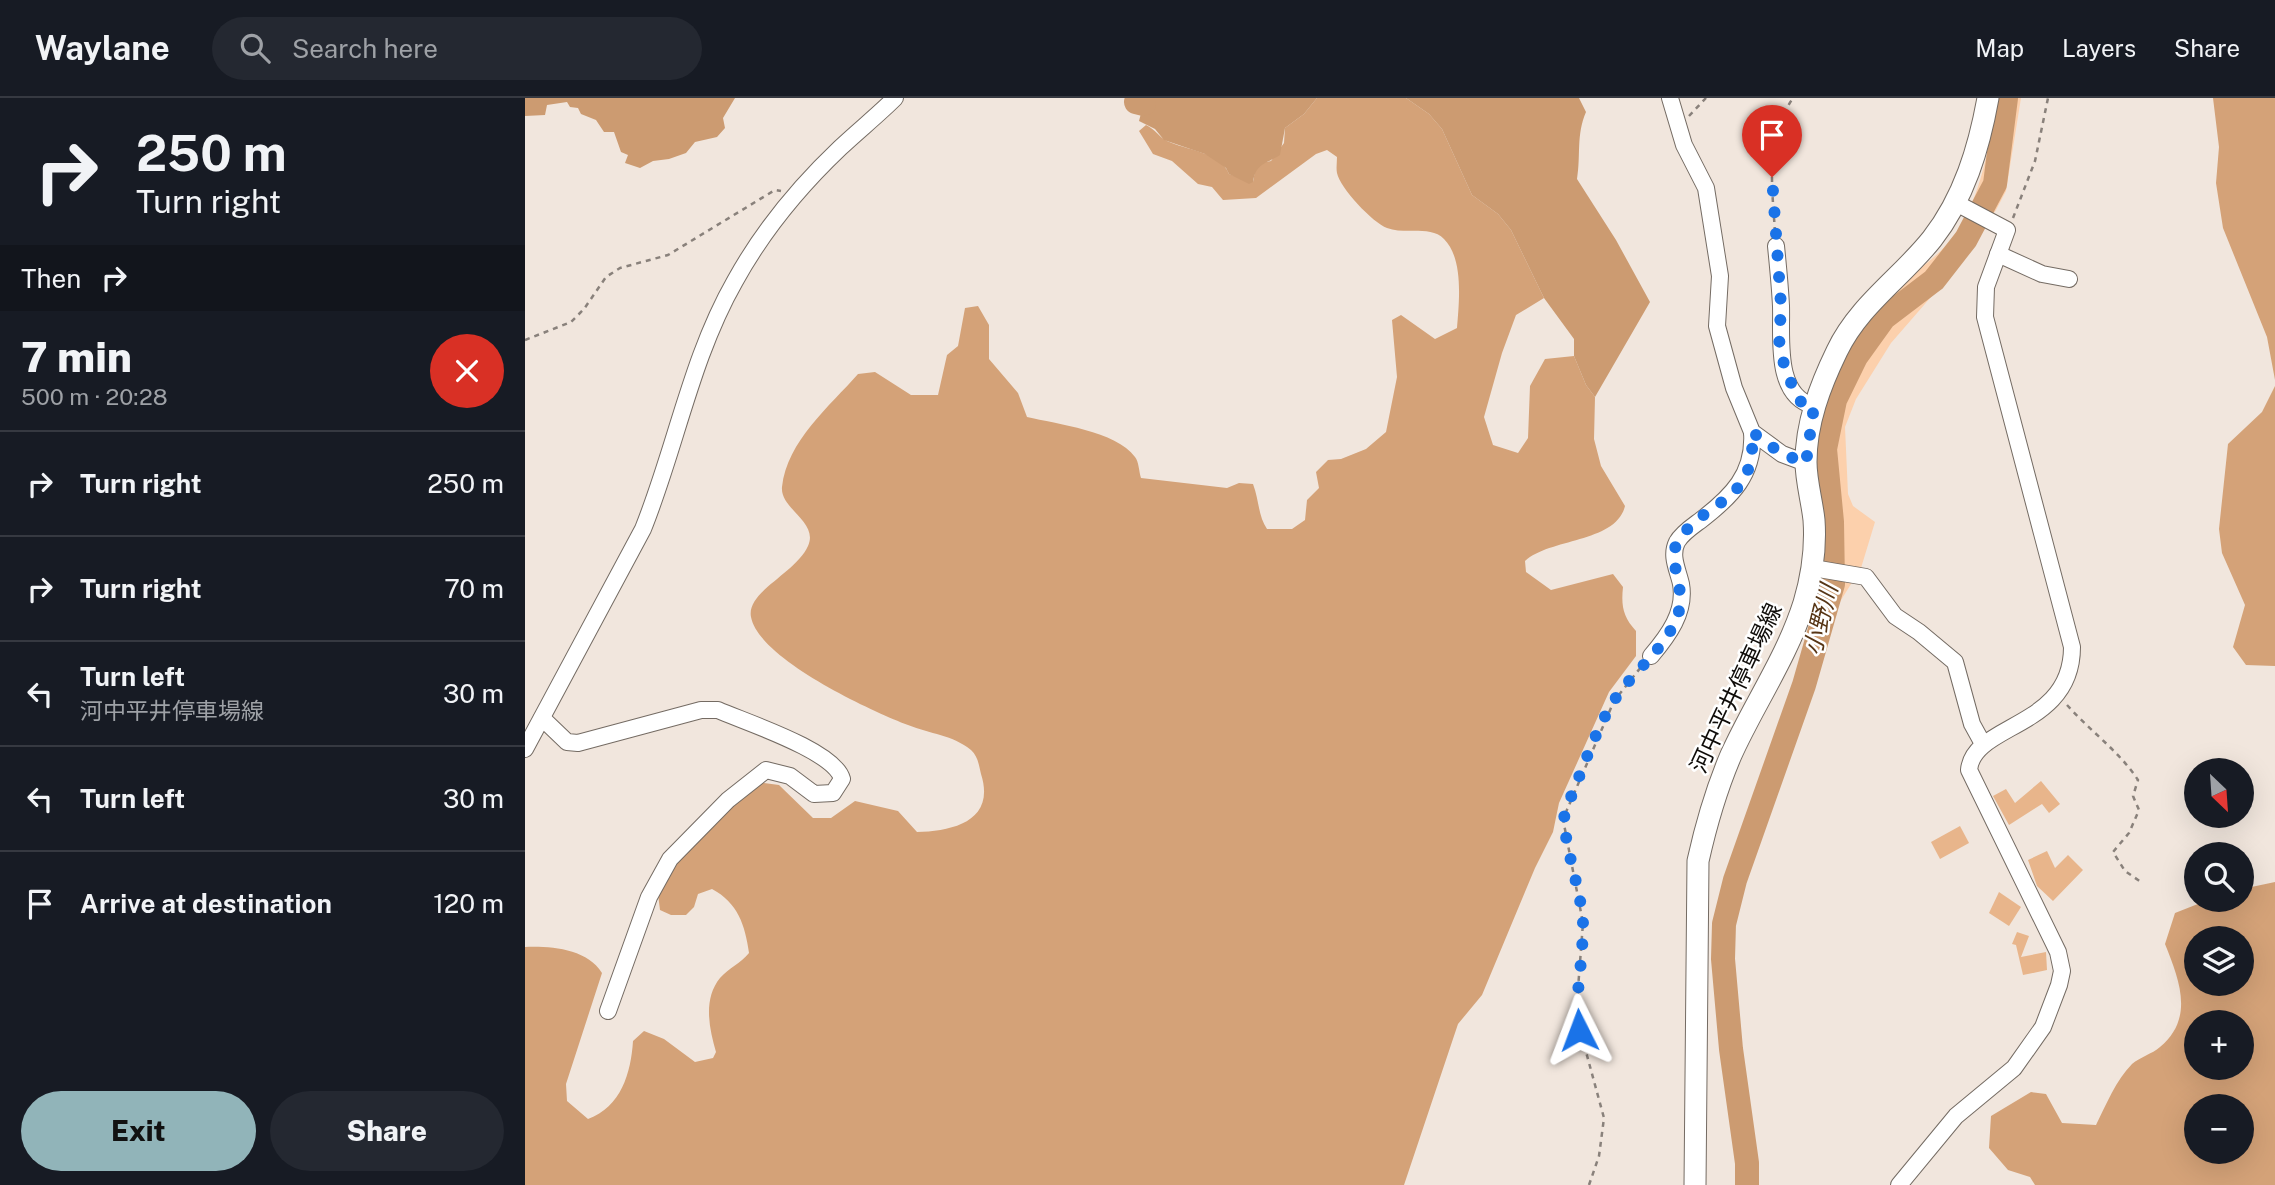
<!DOCTYPE html>
<html lang="en">
<head>
<meta charset="utf-8">
<style>
	:root { --surface:#171b24; --page:#242831; --text:#f1f3f6; --muted:#9ea1a6; --line:#363941; --accent:#91b4b9 }
	body { margin:0; font-family:"Public Sans","Noto Sans JP",sans-serif; background:var(--page); color:var(--text); height:100vh; display:flex; flex-direction:column; font-size:26px; white-space:nowrap }
	* { box-sizing:border-box; margin:0 }
	p { font-size:23px; color:var(--muted) }
	.icon { flex:none; width:38px; height:38px; fill:none; stroke:currentColor; stroke-width:2; stroke-linecap:round; stroke-linejoin:round }
	.map { position:relative; flex:1; overflow:hidden }
	.details { display:flex; flex-direction:column; background:var(--surface); width:525px }
	.details>* { flex:none }
	.hud { background:#171b24; color:var(--text); overflow:hidden }
	.needle { width:46px; rotate:155deg }
	.fabs { position:absolute; left:1659px; top:660px; display:grid; gap:14px }
	.fabs a { display:grid; place-items:center; width:70px; height:70px; border-radius:50%; background:var(--surface); box-shadow:0 7px 28px #0002; font-size:35px }
	.pin { position:absolute; display:grid; place-items:center; width:60px; height:60px; color:#fff; margin:-72px -30px; border-radius:50% 50% 50% 0; rotate:-45deg; box-shadow:0 0 7px #0007 }
	.pin .icon { rotate:45deg }
	.me { position:absolute; width:77px; margin:-38px; rotate:357deg; stroke-linejoin:round; filter:drop-shadow(0 0 5px #0008) }
	.turn { display:flex; align-items:center; gap:24px; height:147px; padding:0 21px; font-size:32px }
	.turn .icon { width:91px; height:91px; stroke-width:2.5 }
	.turn b { display:block; font-size:49px; line-height:60px }
	.then { display:flex; align-items:center; height:66px; padding:0 21px; background:#0003; gap:14px; font-size:26px }
	.round { display:grid; place-items:center; flex:none; width:74px; height:74px; border-radius:37px; background:var(--page) }
	.summary { display:flex; align-items:center; justify-content:space-between; height:119px; padding:0 21px }
	h1 { font-size:42px; font-weight:800; line-height:52px }
	.cta { display:flex; gap:14px; margin-top:auto; padding:14px 21px }
	.cta a { flex:1; height:80px; border-radius:42px; background:var(--accent); color:#111; font-size:28px; font-weight:800; line-height:80px; text-align:center }
	.cta a+a { background:var(--page); color:var(--text) }
	ul { padding:0; list-style:none }
	li { display:flex; align-items:center; gap:21px; height:105px; padding:0 21px; border-top:2px solid var(--line) }
	li div { flex:1 }
	li b { display:block; font-size:26px }
	li em { font-style:normal }
	header { display:flex; align-items:center; gap:42px; box-sizing:border-box; height:98px; padding:0 35px; background:var(--surface); border-bottom:2px solid var(--line) }
	header strong { font-size:33px }
	nav { display:flex; gap:38px; margin-inline-start:auto; font-size:24px }
	.search { width:490px; height:63px; background:var(--page); display:flex; align-items:center; gap:18px; box-sizing:border-box; padding:0 24px; border-radius:38px; color:var(--muted); font-size:26px }
	main { display:flex; flex:1; min-height:0 }
	.map>svg:first-child { display:block }
	.green { fill:#fcd0ac }
	.forest { fill:#d4a278; fill-rule:evenodd }
	.water { fill:#cc9b71 }
	.lines { fill:none; stroke-linecap:round; stroke-linejoin:round }
	.river { stroke:#cc9b71; stroke-width:24 }
	.building { fill:#e8b58b }
	.minor-casing { stroke:#746b63; stroke-width:18 }
	.secondary-casing { stroke:#746b63; stroke-width:23 }
	.path { stroke:#89817b; stroke-width:2.5; stroke-dasharray:5 5; stroke-linecap:butt }
	.minor { stroke:#fff; stroke-width:16 }
	.secondary { stroke:#fff; stroke-width:21 }
	.route { stroke:#1a73e8; stroke-width:12; stroke-dasharray:0 21.6 }
	.labels { text-anchor:middle; stroke-width:5; stroke-linejoin:round; paint-order:stroke }
	.street-label { font-size:23px; fill:#0f0c09; stroke:#fff }
	.water-label { font-size:24px; font-style:italic; fill:#573515; stroke:#fff }
</style>
</head>
<body>
<header>
<strong>Waylane</strong>
<div class="search"><svg class="icon" aria-label="search" viewBox="0 0 24 24"><circle cx="10" cy="10" r="6"/><path d="M15 15l6 6"/></svg>Search here</div>
<nav><a>Map</a><a>Layers</a><a>Share</a></nav>
</header>
<main>
<section class="details">
<div class="hud">
<div class="turn"><svg class="icon" aria-label="right" viewBox="0 0 24 24"><path d="M7 20v-9h11M14 6l5 5-5 5"/></svg><div><b>250 m</b>Turn right</div></div>
<div class="then">Then<svg class="icon" aria-label="right" viewBox="0 0 24 24"><path d="M7 20v-9h11M14 6l5 5-5 5"/></svg></div>
</div>
<div class="summary"><div><h1>7 min</h1><p>500 m · 20:28</p></div><a class="round" style="background:#d93025;color:#fff"><svg class="icon" aria-label="close" viewBox="0 0 24 24"><path d="M6 6l12 12M18 6L6 18"/></svg></a></div>
<ul>
<li><svg class="icon" aria-label="right" viewBox="0 0 24 24"><path d="M7 20v-9h11M14 6l5 5-5 5"/></svg><div><b>Turn right</b></div><em>250 m</em></li>
<li><svg class="icon" aria-label="right" viewBox="0 0 24 24"><path d="M7 20v-9h11M14 6l5 5-5 5"/></svg><div><b>Turn right</b></div><em>70 m</em></li>
<li><svg class="icon" aria-label="left" viewBox="0 0 24 24"><path d="M17 20v-9H6M10 6l-5 5 5 5"/></svg><div><b>Turn left</b><p>河中平井停車場線</p></div><em>30 m</em></li>
<li><svg class="icon" aria-label="left" viewBox="0 0 24 24"><path d="M17 20v-9H6M10 6l-5 5 5 5"/></svg><div><b>Turn left</b></div><em>30 m</em></li>
<li><svg class="icon" aria-label="arrive" viewBox="0 0 24 24"><path d="M6 21V4h12l-3 4 3 4H6"/></svg><div><b>Arrive at destination</b></div><em>120 m</em></li>
</ul>
<div class="cta"><a>Exit</a><a>Share</a></div>
</section>
<div class="map">
<svg width="1750" height="1087" viewBox="0 0 1750 1087">
	<rect width="100%" height="100%" fill="#f1e6dd"/>
	<!-- green -->
	<path class="green" d="M1473 0H1496L1481 93 1471 112 1439 161 1366 245 1331 301 1320 329 1323 396 1328 408 1350 424 1336 470 1293 539C1294 511 1299 482 1297 454 1295 402 1284 347 1303 296 1317 261 1337 223 1364 196 1385 176 1414 160 1431 135 1456 100 1465 43 1473 0Z"/>
	<!-- forest -->
	<g class="forest">
		<path d="M792 0H881L904 16 917 31 947 97 973 116 986 132 1019 200 991 217 977 255 959 319 968 347 993 355 1003 340 1005 288 1020 261 1049 258 1061 287 1070 299 1069 341 1076 368 1100 408C1091 445 1025 440 1000 463L1001 474 1026 492 1088 476 1098 489C1096 508 1098 519 1111 533V558L1084 594 1034 705 1028 734 1010 770 957 897 933 926 879 1087H0V849C27 848 62 851 77 875L41 986 42 1003 63 1021C96 1009 106 975 108 943L119 933 139 941 170 964 188 960 191 954C184 930 178 901 195 880 204 870 216 865 224 855 220 827 213 805 187 791L173 796 169 809 161 817H146L135 812 133 796 148 766 232 684 254 687 288 720H306L330 703 373 713 392 734C428 733 471 723 456 676 454 668 453 658 446 652 428 637 405 636 383 627 344 612 234 561 226 519 221 494 271 475 283 448 294 424 255 411 257 389 262 343 305 308 333 276L350 274 386 297H413L422 257 433 248 440 210 453 208 464 227V261L493 295 502 319C532 326 591 333 610 359 614 364 614 374 616 380L702 390 714 385 728 386C734 401 733 418 742 431H767L780 422 782 402 794 390 791 374 803 362 816 361 841 351 861 334 872 279 867 222 876 217 910 241 932 230C934 204 939 161 919 141 905 127 880 137 862 130 848 125 815 90 812 75 811 70 812 64 812 59L802 52 791 56 731 100 698 102 687 89 673 86 647 63 628 56 614 33 621 27C630 31 634 39 642 43 660 52 696 54 704 76L728 84 730 73 736 65 746 63 759 45 760 30 779 16Z"/>
		<polygon points="1688,0 1750,0 1750,282 1742,239 1698,130 1691,85 1694,49"/>
		<polygon points="1750,288 1750,568 1721,567 1708,549 1720,507 1697,455 1694,431 1703,346 1737,314"/>
		<path d="M1750 784V1087H1510L1505 1079 1483 1072 1464 1050 1466 1018 1506 994 1521 996 1537 1025 1571 1027C1581 1007 1591 982 1607 966 1615 959 1627 956 1635 949 1670 920 1654 881 1640 846L1650 815 1683 802H1717V791ZM1717 840V886H1671V840ZM1671 924H1717V970H1671ZM1671 1008H1717V1054H1671Z"/>
	</g>
	<!-- water -->
	<g class="water">
		<polygon points="0,0 210,0 198,20 200,30 192,39 170,44 161,55 144,61 128,63 115,70 100,65 103,57 96,54 89,34 79,34 71,22 56,16 53,10 45,9 42,4 22,7 20,17 0,18"/>
		<path d="M620 0H792L779 16 760 30 755 57C741 66 731 65 728 84L724 86 704 76 701 70 680 56 639 42 630 31 614 23Z"/>
		<path d="M881 0H1054L1061 14C1051 37 1056 57 1052 81L1091 142 1125 204 1070 299 1061 287 1049 258V241L1019 200 986 132 973 116 947 97 917 31 904 16Z"/>
	</g>
	<g class="lines">
		<!-- river -->
		<g class="river">
			<polyline points="611,4 619,6"/>
			<polyline points="1222,1087 1222,1065 1206,951 1198,861 1199,826 1210,782 1279,587 1308,486 1307,424 1300,351 1310,302 1331,259 1359,220 1409,182 1441,141 1470,86 1481,0"/>
		</g>
	</g>
	<!-- building -->
	<g class="building">
		<polygon points="1516,683 1535,706 1524,715 1517,706 1484,727 1468,698 1481,691 1490,705"/>
		<polygon points="1435,728 1444,745 1415,761 1406,744"/>
		<polygon points="1522,753 1530,770 1543,757 1558,772 1528,803 1512,788 1503,762"/>
		<polygon points="1474,794 1496,809 1484,828 1464,815"/>
		<polygon points="1492,834 1504,838 1496,859 1521,854 1522,872 1498,877 1491,847 1487,846"/>
	</g>
	<g class="lines">
		<!-- minor casing -->
		<g class="minor-casing">
			<g id="minor">
				<polyline points="1145,0 1159,47 1181,90 1195,178 1192,228 1209,290 1227,334 1257,356 1281,365"/>
				<path d="M1251 148C1253 168 1255 188 1256 208 1257 239 1249 298 1289 308"/>
				<polyline points="1473,156 1517,176 1544,181"/>
				<polyline points="1288,470 1341,479 1370,518 1394,534 1430,564 1447,626 1458,646"/>
				<path d="M1126 558C1143 538 1161 514 1156 486 1153 472 1145 458 1152 444 1157 435 1168 428 1176 422 1206 399 1230 376 1227 334"/>
				<path d="M17 620 42 644 53 645 176 612H193C220 624 310 653 317 681L308 695 289 696 265 678 241 672 203 702 145 761 124 799 83 913"/>
				<path d="M0 651 118 431C151 349 166 260 210 183 237 134 275 88 315 50 333 33 353 17 370 0"/>
				<path d="M1374 1087 1431 1018 1489 970 1518 929 1534 887 1537 873 1533 854 1444 672C1448 625 1547 631 1547 549L1460 219 1461 189 1482 132 1431 105"/>
			</g>
		</g>
		<!-- secondary casing -->
		<g class="secondary-casing">
			<path id="secondary" d="M1170 1087 1173 763C1181 727 1191 692 1206 657 1229 606 1262 559 1279 505 1287 478 1291 450 1289 422 1287 403 1281 383 1281 364 1281 325 1295 288 1312 253 1334 207 1376 180 1407 141 1439 100 1454 50 1463 0"/>
		</g>
		<!-- path -->
		<g class="path">
			<polyline points="1164,18 1181,0"/>
			<polyline points="1488,120 1510,63 1523,0"/>
			<path d="M1250 134C1247 87 1240 41 1268 0"/>
			<polyline points="0,242 46,224 59,211 81,179 95,170 143,157 250,92 256,93"/>
			<path d="M1542 607C1565 633 1594 653 1613 682L1608 698 1614 712 1604 735 1588 754 1600 773 1616 784"/>
			<polyline points="1064,1087 1074,1058 1079,1020 1051,917 1058,825 1038,721 1089,603 1116,569"/>
		</g>
		<!-- minor -->
		<use href="#minor" class="minor"/>
		<!-- secondary -->
		<use href="#secondary" class="secondary"/>
	</g>
	<g class="lines">
		<!-- route -->
		<path class="route" d="M1054 932 1051 917C1053 887 1058 855 1058 825 1057 794 1035 736 1040 713 1056 677 1069 634 1090 601 1110 571 1142 550 1153 516 1162 491 1141 462 1153 443 1181 400 1232 407 1227 334L1257 356 1281 365 1289 308 1277 305 1271 298 1254 252 1256 207 1247 79"/>
	</g>
	<g class="labels">
		<!-- street labels -->
		<g class="street-label">
			<text transform="translate(1211 590) rotate(-65)" y="8">河中平井停車場線</text>
		</g>
		<!-- water labels -->
		<g class="water-label">
			<text transform="translate(1296 522) rotate(-76)" y="8">小野川</text>
		</g>
	</g>
</svg>
<div class="fabs">
<a><svg class="needle" viewBox="-14 -14 28 28"><path d="M0-13l5 13h-10z" fill="#e53935"/><path d="M0 13l5-13h-10z" fill="#9ea1a6"/></svg></a>
<a><svg class="icon" aria-label="search" viewBox="0 0 24 24"><circle cx="10" cy="10" r="6"/><path d="M15 15l6 6"/></svg></a>
<a><svg class="icon" aria-label="layers" viewBox="0 0 24 24"><path d="M12 4l9 5-9 5-9-5zM3 14l9 5 9-5"/></svg></a>
<a>+</a>
<a>−</a>
</div>
<div class="pin" style="left:1247px;top:79px;background:#d93025"><svg class="icon" aria-label="arrive" viewBox="0 0 24 24"><path d="M6 21V4h12l-3 4 3 4H6"/></svg></div>
<svg class="me" style="left:1054px;top:932px" viewBox="-20 -20 40 40"><path d="M0-17L14 15 0 8-14 15z" fill="#1a73e8" stroke="#fff" stroke-width="4"/></svg>
</div>
</main>
</body>
</html>
